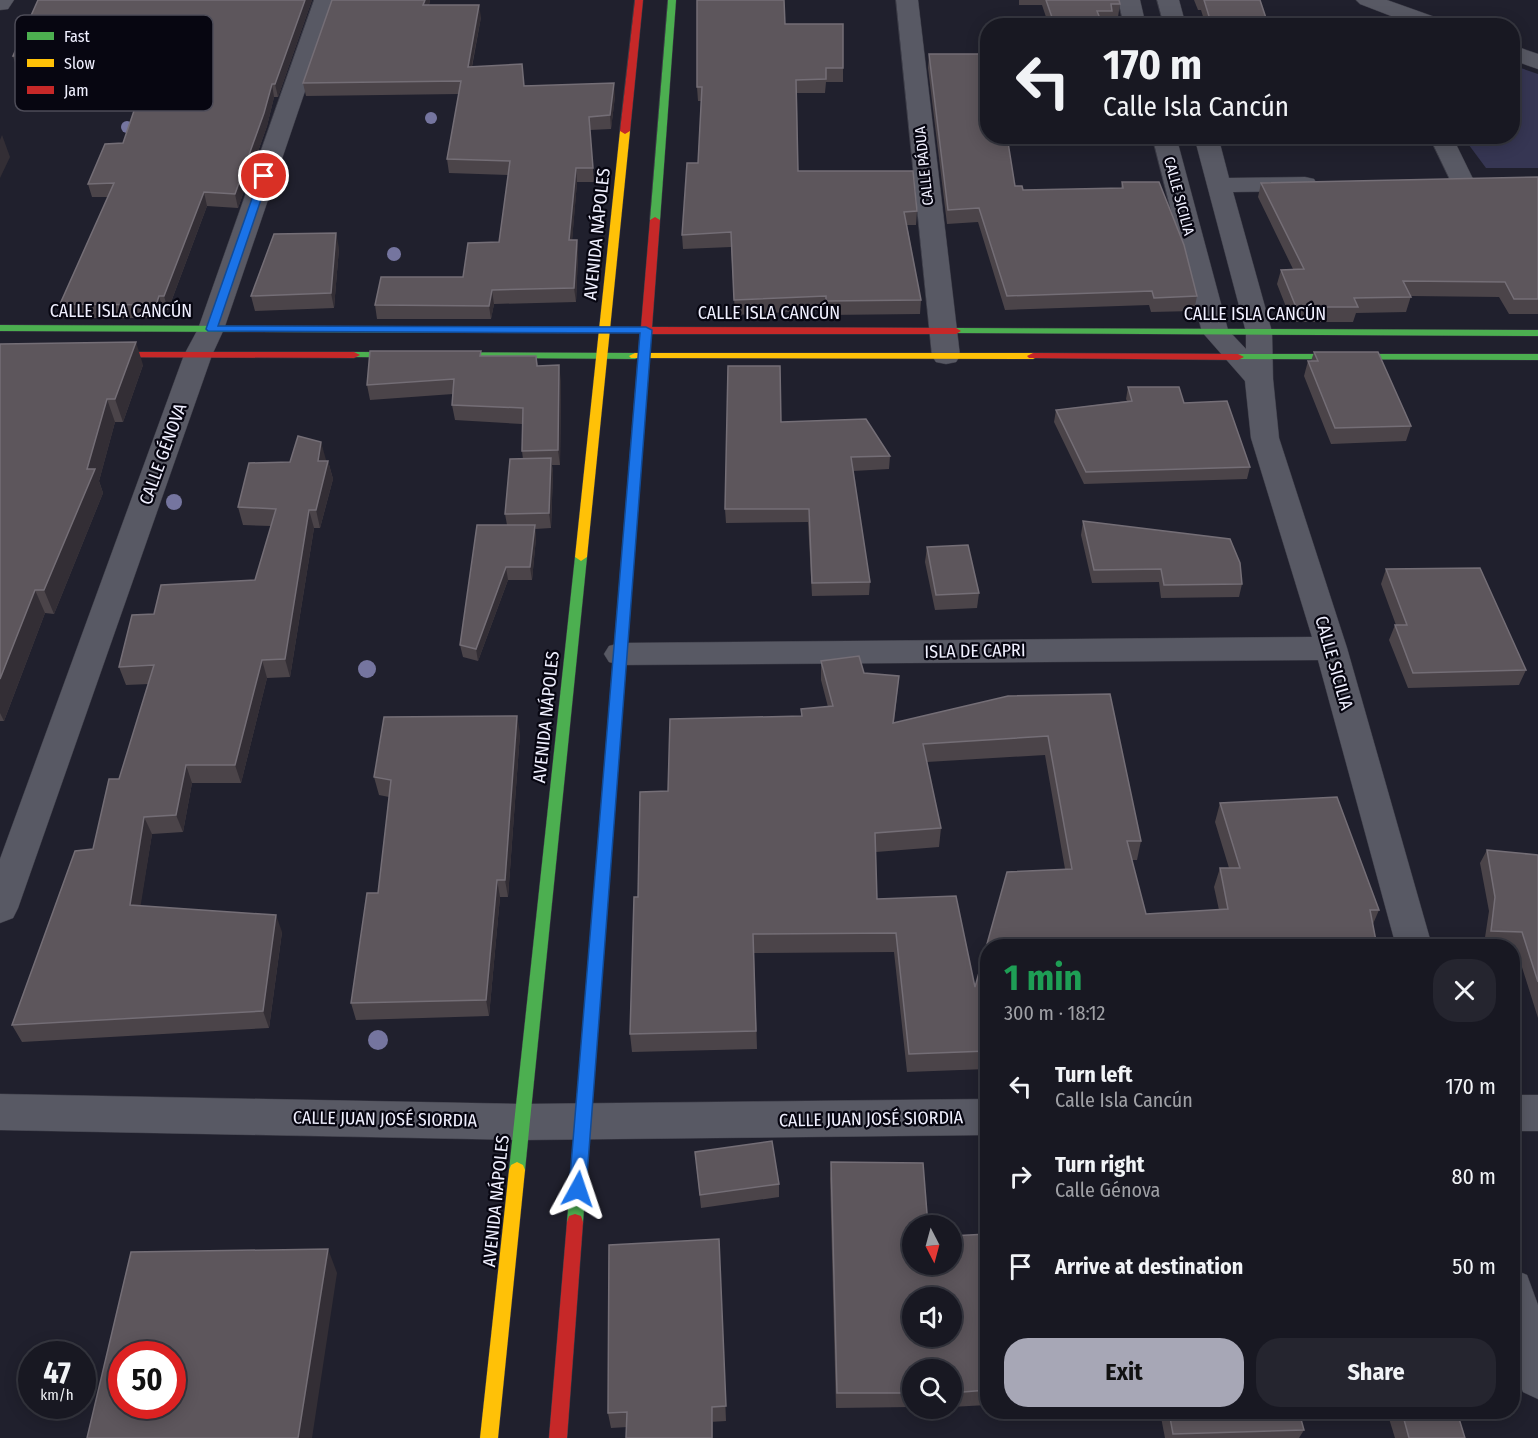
<!DOCTYPE html>
<html lang="en">
<head>
<meta charset="utf-8">
<style>
	:root { --surface:#181822; --page:#25252f; --text:#f1f3f6; --muted:#9fa0a5; --line:#363740; --accent:#a7a7b6 }
	body { margin:0; font-family:"Fira Sans Condensed",sans-serif; background:var(--page); color:var(--text); height:100vh; display:flex; flex-direction:column; font-size:22px; white-space:nowrap }
	* { box-sizing:border-box; margin:0 }
	p { font-size:20px; color:var(--muted) }
	.icon { flex:none; width:33px; height:33px; fill:none; stroke:currentColor; stroke-width:2; stroke-linecap:round; stroke-linejoin:round }
	.map { position:relative; flex:1; overflow:hidden }
	.drawer { position:absolute; left:980px; top:939px; width:540px; height:480px; display:flex; flex-direction:column; background:var(--surface); border-radius:24px; box-shadow:0 3px 15px #0003,0 0 0 2px var(--line) }
	.drawer>* { flex:none }
	.guide { position:absolute; left:980px; top:18px; width:540px; height:126px; border-radius:24px; box-shadow:0 3px 15px #0003,0 0 0 2px var(--line); background:#181822; color:var(--text); overflow:hidden }
	.needle { width:39px; rotate:174deg }
	.tools { position:absolute; left:902px; top:1215px; display:grid; gap:12px }
	.tools a { display:grid; place-items:center; width:60px; height:60px; border-radius:50%; background:var(--surface); box-shadow:0 3px 15px #0003,0 0 0 2px var(--line); font-size:30px }
	.speed { position:absolute; left:18px; top:1341px; display:flex; gap:12px; font-size:30px; font-weight:700; text-align:center }
	.speed>* { display:grid; place-content:center; width:78px; height:78px; border-radius:50%; background:var(--surface); box-shadow:0 3px 15px #0003,0 0 0 2px var(--line); line-height:1 }
	.speed small { font-size:15px; font-weight:400 }
	.speed .limit { border:9px solid #d22; background:#fff; color:#111 }
	.pin { position:absolute; display:grid; place-items:center; width:51px; height:51px; color:#fff; margin:-26px; border:3px solid #fff; border-radius:50%; box-shadow:0 2px 6px #0007 }
	.me { position:absolute; width:66px; margin:-33px; rotate:5deg; stroke-linejoin:round; filter:drop-shadow(0 0 4px #0008) }
	.turn { display:flex; align-items:center; gap:21px; height:126px; padding:0 24px; font-size:27px }
	.turn .icon { width:78px; height:78px; stroke-width:2.5 }
	.turn b { display:block; font-size:42px; line-height:51px }
	.round { display:grid; place-items:center; flex:none; width:63px; height:63px; border-radius:24px; background:var(--page) }
	.summary { display:flex; align-items:center; justify-content:space-between; height:102px; padding:0 24px }
	h1 { font-size:36px; font-weight:700; line-height:45px; color:#1e9e55 }
	.primary-button { display:flex; gap:12px; margin-top:auto; padding:12px 24px }
	.primary-button a { flex:1; height:69px; border-radius:24px; background:var(--accent); color:#111; font-size:24px; font-weight:700; line-height:69px; text-align:center }
	.primary-button a+a { background:var(--page); color:var(--text) }
	ul { padding:0; list-style:none }
	li { display:flex; align-items:center; gap:18px; height:90px; padding:0 24px }
	li div { flex:1 }
	li b { display:block; font-size:22px }
	li em { font-style:normal }
	.map>svg:first-child { display:block }
	.green { fill:#363653 }
	.lines { fill:none; stroke-linecap:round; stroke-linejoin:round }
	.street-casing { stroke:#3c3c47; stroke-width:1 }
	.fast-casing { stroke:#3c3c47; stroke-width:1 }
	.slow-casing { stroke:#3c3c47; stroke-width:1 }
	.jam-casing { stroke:#3c3c47; stroke-width:1 }
	.street { fill:#585964; fill-rule:evenodd }
	.fast { fill:#4caf50; fill-rule:evenodd }
	.slow { fill:#ffc107; fill-rule:evenodd }
	.jam { fill:#c62828; fill-rule:evenodd }
	.tree { fill:#75759f }
	.wall { fill:#4b4449; fill-rule:evenodd }
	.shaded-wall { fill:#332e35 }
	.building { fill:#5d565c; stroke:#746e76; stroke-width:1.5; fill-rule:evenodd }
	.route { fill:#1a73e8; stroke:#114b97; stroke-width:1.5 }
	.labels { text-anchor:middle; stroke-width:4.5; stroke-linejoin:round; paint-order:stroke }
	.far-street-label { font-size:15px; fill:#f0f0ff; stroke:#070611 }
	.street-label { font-size:18px; fill:#f0f0ff; stroke:#070611 }
	.key { fill:#070611; stroke:#4d4c58; stroke-width:1.5 }
	.key-label { font-size:16px; fill:#f0f0ff }
</style>
</head>
<body>
<div class="map">
<svg width="1538" height="1438" viewBox="0 0 1538 1438">
	<rect width="100%" height="100%" fill="#20202d"/>
	<!-- green -->
	<polygon class="green" points="1512,65 1538,74 1538,168 1486,168 1463,137 1512,136"/>
	<g class="lines">
		<!-- street casing -->
		<g class="street-casing">
			<g id="street">
				<polygon points="0,0 14,0 8,9 0,10"/>
				<polygon points="314,0 336,0 224,329 212,355 18,908 13,918 0,923 0,859 184,355 198,329"/>
				<polygon points="896,0 918,0 960,356 956,362 946,364 936,362 932,356"/>
				<polygon points="1118,0 1140,0 1146,26 1124,26"/>
				<polygon points="1157,0 1179,0 1186,26 1164,26"/>
				<polygon points="1356,0 1387,0 1446,21 1448,26 1417,26 1360,4"/>
				<polygon points="1512,45 1538,54 1538,69 1512,60"/>
				<polygon points="1152,136 1176,136 1228,330 1246,349 1246,332 1194,136 1218,136 1229,178 1305,177 1314,179 1317,184 1314,189 1305,191 1233,192 1272,332 1273,379 1279,438 1347,648 1432,946 1396,946 1318,660 620,665 609,662 604,654 609,646 620,643 1312,637 1251,438 1245,381 1202,332"/>
				<polygon points="1429,136 1452,136 1474,181 1471,186 1462,188 1453,186"/>
				<polygon points="0,1094 522,1104 987,1099 987,1135 522,1140 0,1130"/>
				<rect x="1512" y="1095" width="26" height="36"/>
				<polygon points="1512,1269 1527,1275 1538,1305 1538,1399 1523,1392 1512,1363"/>
			</g>
		</g>
		<!-- fast casing -->
		<g class="fast-casing">
			<g id="fast">
				<polygon points="668,0 676,0 660,220 655,223 650,220"/>
				<polygon points="0,325 558,327 563,330 558,333 0,331"/>
				<polygon points="956,328 1538,330 1538,336 952,333 951,331"/>
				<polygon points="354,352 635,353 641,356 635,359 350,357 350,353"/>
				<polygon points="1238,354 1538,354 1538,360 1234,359 1234,355"/>
				<polygon points="581,553 587,557 525,1170 523,1175 517,1178 511,1175 509,1170 575,557"/>
				<polygon points="624,596 630,600 583,1222 581,1228 575,1230 569,1228 567,1222 618,600"/>
			</g>
		</g>
		<!-- slow casing -->
		<g class="slow-casing">
			<g id="slow">
				<polygon points="625,128 630,131 587,557 581,561 575,557 620,131"/>
				<polygon points="635,353 1033,353 1039,356 1033,359 631,358 629,356"/>
				<polygon points="517,1162 523,1165 525,1170 498,1438 480,1438 509,1170 511,1165"/>
			</g>
		</g>
		<!-- jam casing -->
		<g class="jam-casing">
			<g id="jam">
				<polygon points="635,0 643,0 630,131 625,134 620,131"/>
				<polygon points="655,217 660,220 652,327 956,328 961,331 956,334 651,334 630,600 624,604 618,600 640,333 558,333 553,330 558,327 641,327 650,220"/>
				<polygon points="95,352 354,352 360,355 354,358 91,357 91,353"/>
				<polygon points="1033,353 1238,354 1244,357 1238,360 1029,358 1027,356"/>
				<polygon points="575,1214 581,1216 583,1222 567,1438 549,1438 567,1222 569,1216"/>
			</g>
		</g>
		<!-- street -->
		<use href="#street" class="street"/>
		<!-- fast -->
		<use href="#fast" class="fast"/>
		<!-- slow -->
		<use href="#slow" class="slow"/>
		<!-- jam -->
		<use href="#jam" class="jam"/>
	</g>
	<!-- trees -->
	<g class="tree">
		<circle cx="431" cy="118" r="6"/>
		<circle cx="127" cy="127" r="6"/>
		<circle cx="394" cy="254" r="7"/>
		<circle cx="174" cy="502" r="8"/>
		<circle cx="367" cy="669" r="9"/>
		<circle cx="378" cy="1040" r="10"/>
	</g>
	<!-- wall -->
	<g class="wall">
		<polygon points="312,0 278,97 274,97 267,126 238,208 207,206 168,310 163,310 160,318 64,318 60,304 108,197 92,197 88,184 123,143 150,66 17,69 13,56"/>
		<polygon points="332,0 430,0 429,5 481,17 472,67 524,85 615,96 611,129 590,130 594,182 577,182 572,240 577,240 578,254 576,302 494,304 491,319 377,319 375,305 463,277 499,242 508,175 449,173 447,159 459,94 306,96 303,83"/>
		<polygon points="1019,0 1119,0 1120,4 1118,17 1111,17 1110,24 1102,24 1103,26 1049,26 1042,5 1019,5"/>
		<polygon points="1194,0 1260,0 1267,21 1273,26 1206,26 1201,10 1198,10"/>
		<polygon points="785,24 843,68 843,82 826,82 825,93 797,93 798,171 917,211 916,225 907,225 921,300 920,314 826,315 825,310 735,315 731,247 683,249 682,235 698,163 701,101 698,101 697,87"/>
		<polygon points="929,54 987,136 1015,186 1023,190 1121,188 1122,182 1197,296 1194,311 1151,312 1149,305 1005,310 978,222 947,224 928,68"/>
		<polygon points="1538,177 1538,314 1509,314 1499,297 1411,296 1406,312 1356,313 1353,322 1292,322 1277,284 1281,270 1293,269 1258,197 1261,183"/>
		<polygon points="339,248 334,308 255,311 251,296"/>
		<polygon points="0,344 143,365 123,422 115,422 99,481 103,493 54,614 45,613 4,721 0,721"/>
		<polygon points="1314,352 1411,426 1406,441 1331,444 1304,376 1308,361 1311,361"/>
		<polygon points="481,356 536,356 538,366 561,381 560,465 552,465 553,473 551,528 535,529 536,538 532,580 508,580 478,661 463,657 460,645 507,525 505,514 523,459 522,451 522,424 455,420 452,405 453,394 370,400 367,385"/>
		<polygon points="1128,387 1184,403 1250,467 1247,479 1084,484 1054,422 1056,410 1127,401 1126,399"/>
		<polygon points="781,422 890,456 889,469 853,471 870,582 869,595 812,596 808,522 726,523 725,509"/>
		<polygon points="326,461 328,461 333,479 320,528 314,528 290,677 267,678 241,783 192,783 183,832 152,834 140,906 282,932 269,1028 22,1042 12,1025 93,849 119,779 149,684 126,685 119,667 154,614 255,580 271,526 243,525 238,507"/>
		<polygon points="1083,521 1242,584 1239,597 1161,598 1159,582 1092,583 1081,535"/>
		<polygon points="927,547 979,593 977,608 935,610 925,562"/>
		<polygon points="1386,569 1526,670 1519,685 1408,688 1389,640 1395,625 1396,625 1381,584"/>
		<path d="M859 656 864 673 899 676 894 723 1008 696 1110 694 1141 841 1137 860H1132L1146 914 1219 910 1214 887 1220 868H1229L1215 822 1220 803 1337 797 1379 910 1373 924 1377 946H987V1069L907 1072 894 952 754 953 757 1049 632 1052 630 1034 634 897H638L640 792 668 791 670 719 801 716V709L828 707 821 680V661ZM1045 755 1065 869 1007 872 975 987 956 896 877 899 876 852 939 847 941 828 927 762Z"/>
		<polygon points="520,733 508,897 500,897 489,1016 356,1020 351,1003 378,893 389,797 379,795 374,777"/>
		<polygon points="1487,850 1538,855 1538,1018 1515,945 1484,944 1489,911 1480,863"/>
		<polygon points="695,1152 779,1184 779,1197 701,1208"/>
		<polygon points="831,1162 912,1264 987,1234 987,1405 951,1407 951,1370 912,1370 912,1407 836,1408 830,1179"/>
		<polygon points="719,1239 726,1421 611,1428 608,1413"/>
		<polygon points="1160,1412 1299,1412 1304,1430 1299,1438 1165,1438"/>
		<polygon points="1387,1412 1457,1412 1465,1438 1395,1438"/>
	</g>
	<!-- shaded-wall -->
	<g class="shaded-wall">
		<polygon points="305,0 312,0 278,97 275,84"/>
		<polygon points="425,0 430,0 425,18 423,5"/>
		<polygon points="479,5 481,17 469,80 468,67"/>
		<polygon points="614,83 615,96 611,129 610,115"/>
		<polygon points="272,84 274,97 267,126 238,208 235,194"/>
		<polygon points="2,135 10,157 0,178 0,140"/>
		<polygon points="576,168 577,182 571,254 569,240"/>
		<polygon points="204,192 207,206 168,310 164,296"/>
		<polygon points="336,233 339,248 334,308 331,293"/>
		<polygon points="577,240 578,254 576,302 574,288"/>
		<polygon points="492,290 494,304 491,319 489,306"/>
		<polygon points="159,296 163,310 160,318 156,305"/>
		<polygon points="136,342 143,365 123,422 115,399"/>
		<polygon points="559,365 561,381 560,465 558,450"/>
		<polygon points="107,399 115,422 99,481 103,493 54,614 44,590 87,469"/>
		<polygon points="321,442 326,460 322,479 318,461"/>
		<polygon points="551,458 553,473 551,528 549,513"/>
		<polygon points="328,461 333,479 320,528 316,510"/>
		<polygon points="309,510 314,528 290,677 285,659"/>
		<polygon points="535,525 536,538 532,580 530,567"/>
		<polygon points="506,567 508,580 478,661 476,649"/>
		<polygon points="35,590 45,613 4,721 0,713 0,679"/>
		<polygon points="262,660 267,678 241,783 235,765"/>
		<polygon points="517,716 520,733 508,897 505,880"/>
		<polygon points="186,765 192,783 183,832 176,815"/>
		<polygon points="144,817 152,834 138,922 130,905"/>
		<polygon points="497,880 500,897 489,1016 486,1000"/>
		<polygon points="276,915 282,932 269,1028 263,1011"/>
		<polygon points="328,1249 337,1273 312,1438 298,1438"/>
		<polygon points="712,1407 713,1422 713,1438 712,1438"/>
	</g>
	<!-- building -->
	<g class="building">
		<polygon points="38,0 305,0 275,84 272,84 264,113 235,194 204,192 164,296 159,296 156,305 60,304 114,183 88,184 105,144 123,143 154,52 13,56"/>
		<polygon points="332,0 425,0 423,5 479,5 468,67 522,64 524,86 614,83 610,115 589,117 593,168 576,168 569,240 577,240 574,288 492,290 489,306 375,305 381,277 463,277 468,243 499,242 510,161 447,159 461,81 303,83"/>
		<polygon points="697,0 784,0 785,24 843,24 843,68 826,68 826,79 796,80 798,171 913,171 917,211 904,212 921,300 826,301 826,296 734,300 731,232 682,235 687,163 698,163 702,87 697,87"/>
		<polygon points="1046,0 1119,0 1120,4 1111,4 1112,11 1097,11 1103,26 1055,26"/>
		<polygon points="1204,0 1260,0 1267,21 1271,21 1273,26 1212,26"/>
		<polygon points="929,54 987,54 987,136 1007,136 1015,186 1022,186 1023,190 1123,188 1122,182 1159,182 1184,245 1197,296 1154,298 1152,291 1007,296 979,208 948,210"/>
		<polygon points="1538,177 1538,299 1514,299 1505,282 1403,281 1411,297 1354,298 1358,307 1296,307 1281,270 1304,269 1261,183"/>
		<polygon points="336,233 331,293 251,296 274,234"/>
		<polygon points="136,342 115,399 107,399 87,469 95,469 44,590 35,590 0,679 0,344"/>
		<polygon points="370,351 481,351 480,356 536,356 537,366 559,365 558,450 522,451 523,408 452,405 454,379 367,385"/>
		<polygon points="1314,352 1378,352 1411,426 1335,428 1308,361 1318,361"/>
		<polygon points="728,366 780,366 781,422 866,419 890,456 851,457 870,582 812,583 809,509 725,509"/>
		<polygon points="1128,387 1179,387 1184,403 1227,401 1250,467 1086,472 1056,410 1132,401"/>
		<polygon points="298,436 321,442 318,461 328,461 316,510 309,510 285,659 262,660 235,765 186,765 176,815 144,817 130,905 276,915 263,1011 12,1025 75,851 93,849 109,779 119,779 154,665 119,667 132,615 154,614 161,585 255,580 276,509 238,507 249,463 290,462"/>
		<polygon points="551,458 549,513 505,514 510,459"/>
		<polygon points="1083,521 1230,539 1240,563 1242,584 1164,585 1161,569 1094,570"/>
		<polygon points="477,525 535,525 530,567 506,567 476,649 460,645"/>
		<polygon points="968,545 979,593 936,595 927,547"/>
		<polygon points="1480,568 1526,670 1413,673 1395,625 1407,625 1386,569"/>
		<path d="M859 656 864 673 899 676 893 723 1008 696 1110 694 1141 841H1127L1146 914 1228 909 1220 868H1240L1220 803 1337 797 1379 910H1370L1377 946H987V1051L909 1054 896 933 753 934 756 1031 630 1034 634 897H638L640 792 668 791 670 719 802 716 801 709 833 706 821 661ZM1048 736 1072 869 1007 872 975 987 956 896 877 899 875 833 941 828 923 744Z"/>
		<polygon points="517,716 505,880 497,880 486,1000 351,1003 367,893 378,893 391,780 374,777 384,717"/>
		<polygon points="1487,850 1538,855 1538,982 1522,932 1491,931 1495,897"/>
		<polygon points="772,1141 779,1184 700,1195 695,1152"/>
		<path d="M831 1162 923 1163 928 1226H912V1264H951V1236L987 1234V1390L951 1393V1370H912V1393H837ZM912 1298H951V1336H912Z"/>
		<polygon points="719,1239 726,1406 712,1407 712,1438 626,1438 627,1412 608,1413 609,1245"/>
		<path d="M328 1249 298 1438H87L131 1252ZM122 1354H172V1406H122Z"/>
		<polygon points="1169,1412 1299,1412 1304,1430 1173,1434"/>
		<polygon points="1402,1412 1457,1412 1465,1438 1409,1438"/>
	</g>
	<!-- route -->
	<polygon class="route" points="261,173 269,176 218,326 646,327 652,330 586,1189 584,1195 578,1197 572,1195 569,1189 640,333 208,331 206,329"/>
	<g class="labels">
		<!-- far-street labels -->
		<g class="far-street-label">
			<text transform="translate(924 166) rotate(-96)" y="5">CALLE PÁDUA</text>
			<text transform="translate(1179 196) rotate(75)" y="5">CALLE SICILIA</text>
		</g>
		<!-- street labels -->
		<g class="street-label">
			<text transform="translate(597 234) rotate(-84)" y="6">AVENIDA NÁPOLES</text>
			<text x="121" y="317">CALLE ISLA CANCÚN</text>
			<text x="769" y="319">CALLE ISLA CANCÚN</text>
			<text x="1255" y="320">CALLE ISLA CANCÚN</text>
			<text transform="translate(163 454) rotate(-70)" y="6">CALLE GÉNOVA</text>
			<text transform="translate(975 651) rotate(-1)" y="6">ISLA DE CAPRI</text>
			<text transform="translate(1334 663) rotate(74)" y="6">CALLE SICILIA</text>
			<text transform="translate(546 717) rotate(-84)" y="6">AVENIDA NÁPOLES</text>
			<text transform="translate(385 1119) rotate(1)" y="6">CALLE JUAN JOSÉ SIORDIA</text>
			<text transform="translate(871 1119) rotate(-1)" y="6">CALLE JUAN JOSÉ SIORDIA</text>
			<text transform="translate(496 1201) rotate(-84)" y="6">AVENIDA NÁPOLES</text>
		</g>
	</g>
	<!-- legend -->
	<rect x="15" y="15" width="198" height="96" rx="9" class="key"/>
	<rect x="27" y="32" width="27" height="8" fill="#4caf50"/>
	<rect x="27" y="59" width="27" height="8" fill="#ffc107"/>
	<rect x="27" y="86" width="27" height="8" fill="#c62828"/>
	<g class="key-label">
		<text x="64" y="42">Fast</text>
		<text x="64" y="69">Slow</text>
		<text x="64" y="96">Jam</text>
	</g>
</svg>
<div class="tools">
<a><svg class="needle" viewBox="-14 -14 28 28"><path d="M0-13l5 13h-10z" fill="#e53935"/><path d="M0 13l5-13h-10z" fill="#9fa0a5"/></svg></a>
<a><svg class="icon" aria-label="sound" viewBox="0 0 24 24"><path d="M4 9h4l5-4v14l-5-4H4zM17 9q2 3 0 6"/></svg></a>
<a><svg class="icon" aria-label="search" viewBox="0 0 24 24"><circle cx="10" cy="10" r="6"/><path d="M15 15l6 6"/></svg></a>
</div>
<div class="speed"><div>47<small>km/h</small></div><div class="limit">50</div></div>
<div class="pin" style="left:264px;top:176px;background:#d93025"><svg class="icon" aria-label="arrive" viewBox="0 0 24 24"><path d="M6 21V4h12l-3 4 3 4H6"/></svg></div>
<svg class="me" style="left:578px;top:1189px" viewBox="-20 -20 40 40"><path d="M0-17L14 15 0 8-14 15z" fill="#1a73e8" stroke="#fff" stroke-width="4"/></svg>
<div class="guide">
<div class="turn"><svg class="icon" aria-label="left" viewBox="0 0 24 24"><path d="M17 20v-9H6M10 6l-5 5 5 5"/></svg><div><b>170 m</b>Calle Isla Cancún</div></div>
</div>
<section class="drawer">
<div class="summary"><div><h1>1 min</h1><p>300 m · 18:12</p></div><a class="round"><svg class="icon" aria-label="close" viewBox="0 0 24 24"><path d="M6 6l12 12M18 6L6 18"/></svg></a></div>
<ul>
<li><svg class="icon" aria-label="left" viewBox="0 0 24 24"><path d="M17 20v-9H6M10 6l-5 5 5 5"/></svg><div><b>Turn left</b><p>Calle Isla Cancún</p></div><em>170 m</em></li>
<li><svg class="icon" aria-label="right" viewBox="0 0 24 24"><path d="M7 20v-9h11M14 6l5 5-5 5"/></svg><div><b>Turn right</b><p>Calle Génova</p></div><em>80 m</em></li>
<li><svg class="icon" aria-label="arrive" viewBox="0 0 24 24"><path d="M6 21V4h12l-3 4 3 4H6"/></svg><div><b>Arrive at destination</b></div><em>50 m</em></li>
</ul>
<div class="primary-button"><a>Exit</a><a>Share</a></div>
</section>
</div>
</body>
</html>
